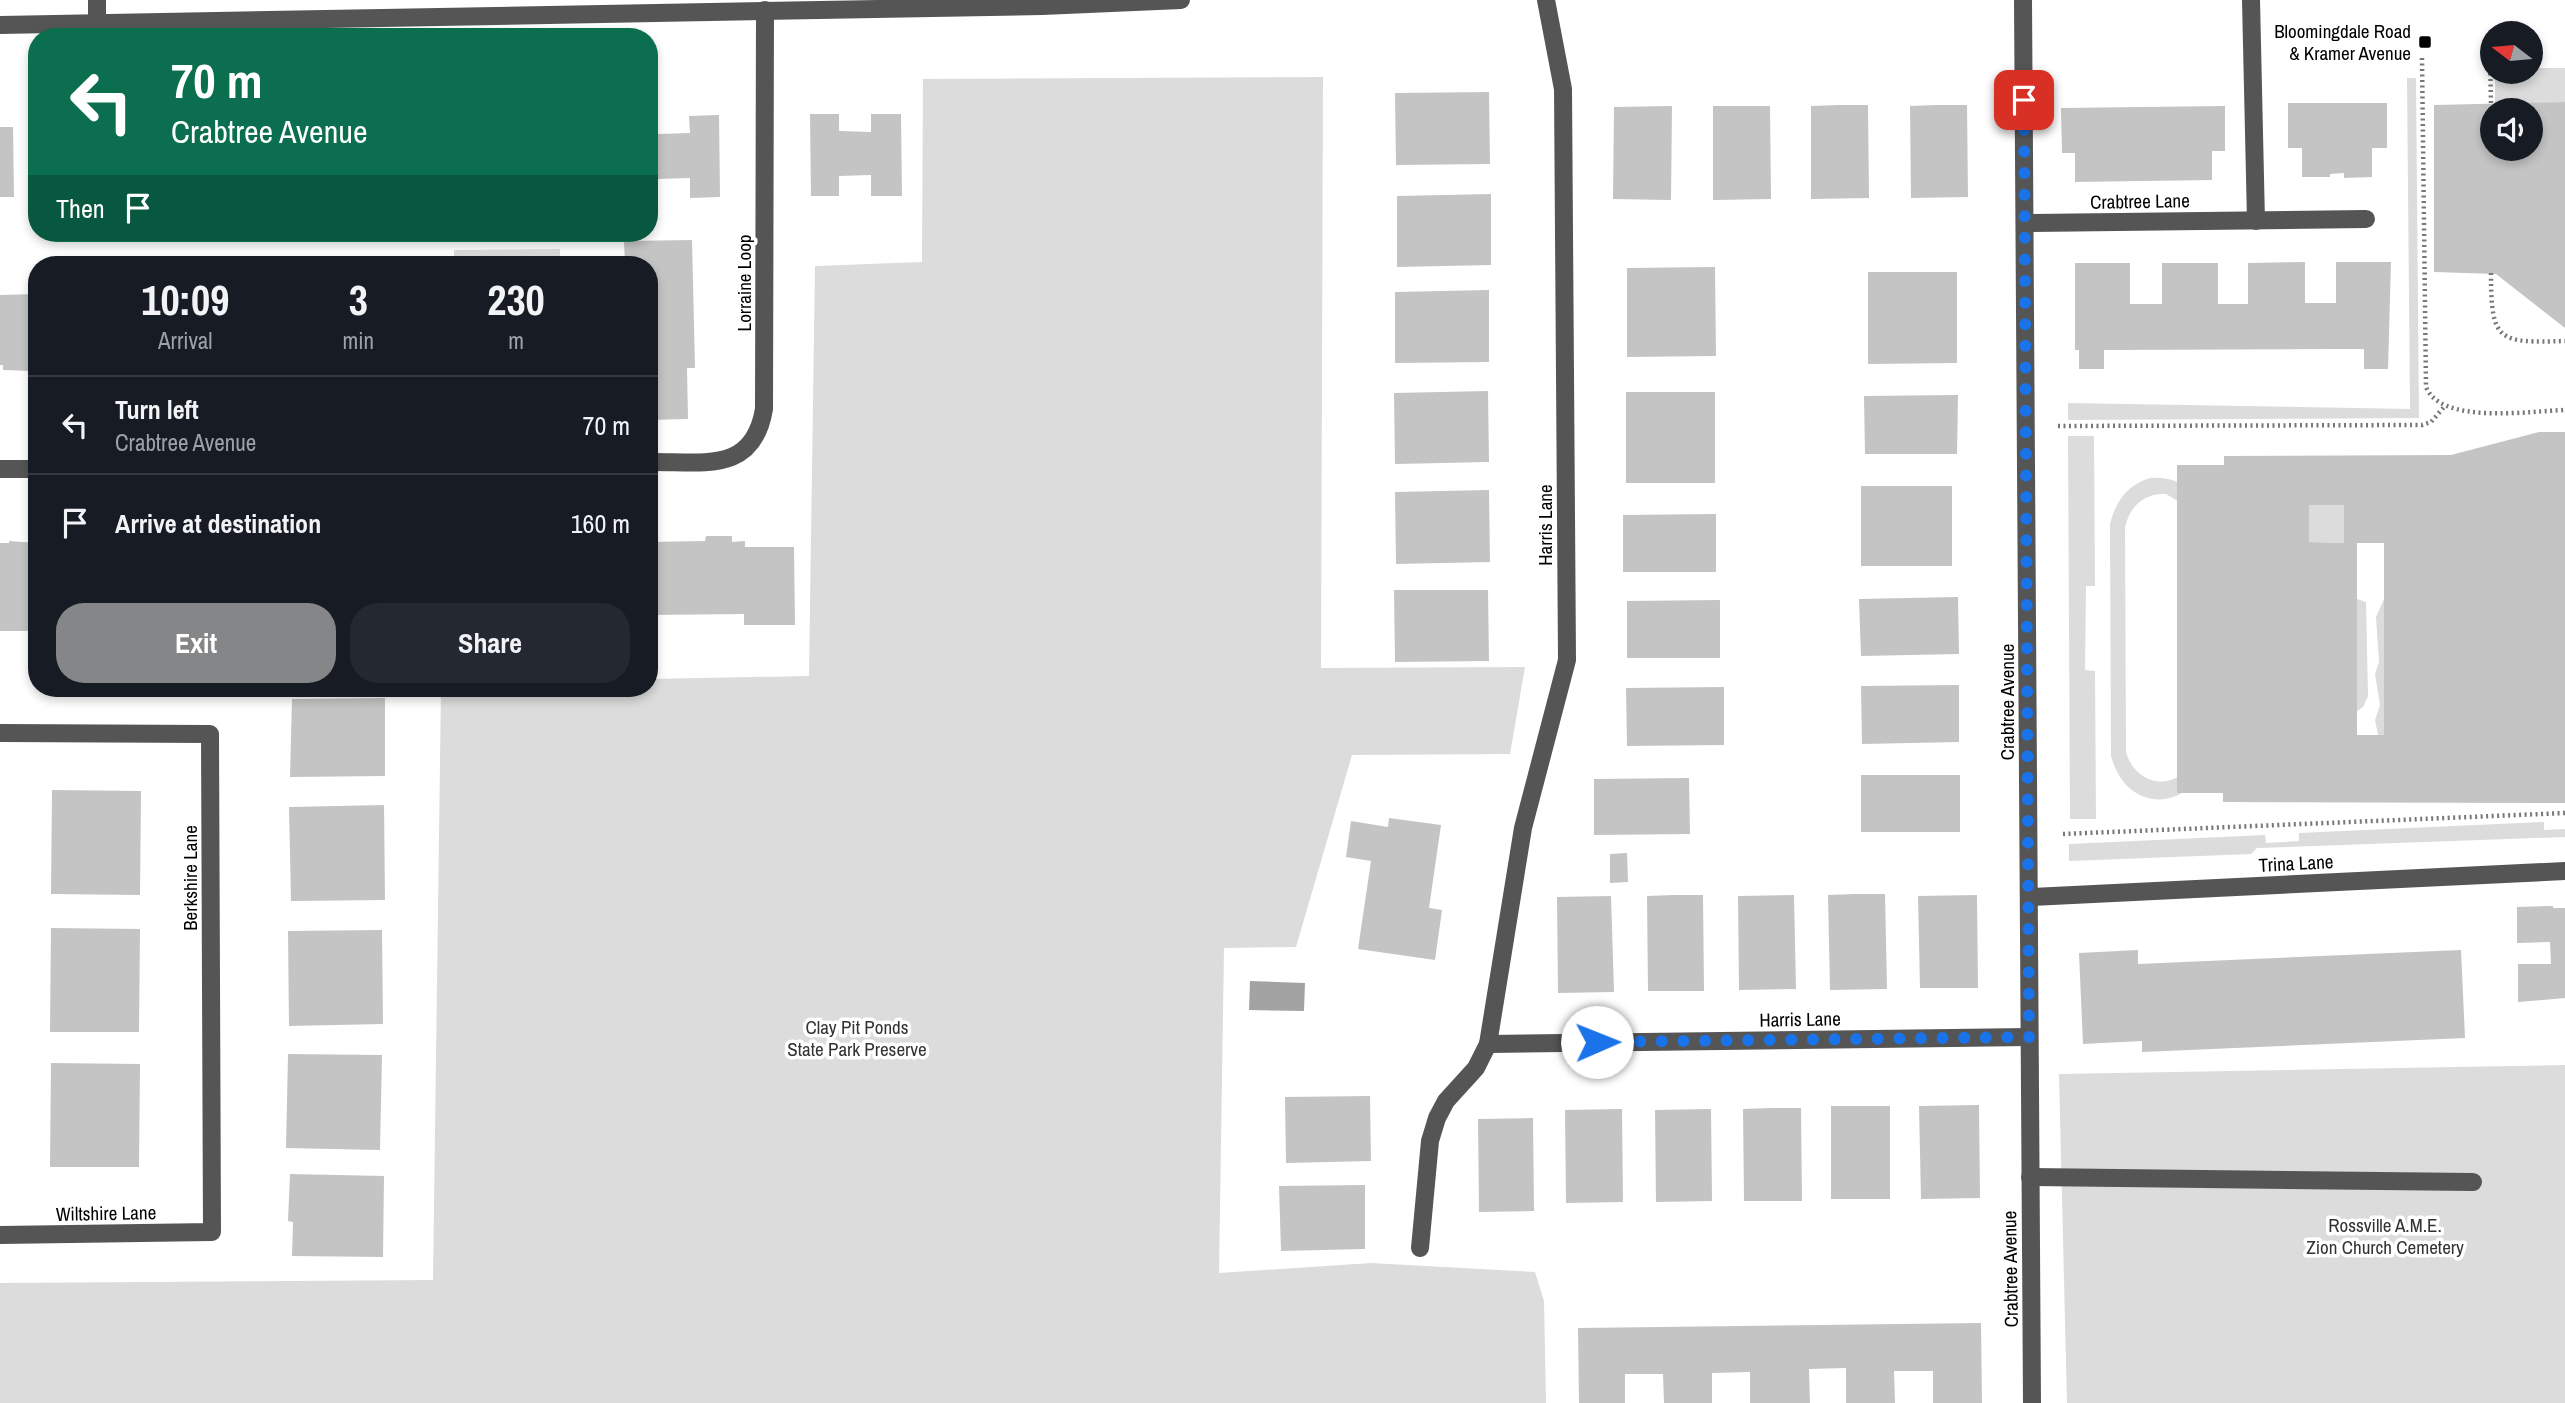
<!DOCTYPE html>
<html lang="en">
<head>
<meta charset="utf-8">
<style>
	:root { --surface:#171b24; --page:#242831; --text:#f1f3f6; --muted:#9ea1a6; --line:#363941; --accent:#858687 }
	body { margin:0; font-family:"Archivo Narrow",sans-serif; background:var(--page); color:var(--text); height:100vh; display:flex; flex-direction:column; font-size:26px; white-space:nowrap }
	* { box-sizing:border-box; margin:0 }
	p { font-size:23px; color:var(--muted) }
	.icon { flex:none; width:38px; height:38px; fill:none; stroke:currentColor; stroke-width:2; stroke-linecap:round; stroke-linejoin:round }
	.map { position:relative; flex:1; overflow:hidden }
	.side { position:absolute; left:28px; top:256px; width:630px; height:441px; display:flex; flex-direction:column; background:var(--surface); border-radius:28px; box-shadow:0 4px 10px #0003 }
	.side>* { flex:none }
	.guide { position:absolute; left:28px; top:28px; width:630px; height:214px; border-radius:28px; box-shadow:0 4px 10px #0003; background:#0b6e4f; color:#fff; overflow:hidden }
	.needle { width:46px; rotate:286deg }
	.tools { position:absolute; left:2480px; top:21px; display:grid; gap:14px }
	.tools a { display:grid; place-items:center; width:63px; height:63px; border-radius:50%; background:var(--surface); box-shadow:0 4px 10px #0003; font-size:35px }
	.pin { position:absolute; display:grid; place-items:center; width:60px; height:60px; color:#fff; margin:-30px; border-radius:14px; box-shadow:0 4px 10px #0006 }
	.me { position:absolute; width:77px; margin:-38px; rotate:89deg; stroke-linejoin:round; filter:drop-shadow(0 0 5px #0008) }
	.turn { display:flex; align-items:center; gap:24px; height:147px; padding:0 28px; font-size:32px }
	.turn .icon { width:91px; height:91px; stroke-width:2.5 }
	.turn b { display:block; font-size:49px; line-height:60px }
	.then { display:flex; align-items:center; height:66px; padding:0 28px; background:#0003; gap:14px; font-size:26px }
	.eta { display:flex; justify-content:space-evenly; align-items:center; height:119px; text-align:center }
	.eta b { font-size:42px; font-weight:700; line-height:49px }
	.action { display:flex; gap:14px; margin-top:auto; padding:14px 28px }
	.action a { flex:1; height:80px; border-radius:28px; background:var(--accent); color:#fff; font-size:28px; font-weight:700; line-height:80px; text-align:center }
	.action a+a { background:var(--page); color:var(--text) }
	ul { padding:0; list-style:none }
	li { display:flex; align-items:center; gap:21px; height:98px; padding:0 28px; border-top:2px solid var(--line) }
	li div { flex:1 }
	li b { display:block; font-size:26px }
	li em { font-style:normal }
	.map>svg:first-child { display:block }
	.green { fill:#dcdcdc; fill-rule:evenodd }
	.water { fill:#a3a3a3 }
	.building { fill:#c4c4c4; fill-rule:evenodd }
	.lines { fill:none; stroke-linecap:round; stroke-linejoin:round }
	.path { stroke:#777; stroke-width:4.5; stroke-dasharray:2 3.5; stroke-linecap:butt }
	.minor { stroke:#555; stroke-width:18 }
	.route { stroke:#1a73e8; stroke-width:12; stroke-dasharray:0 21.6 }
	.poi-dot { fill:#000; stroke:#fff; stroke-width:2.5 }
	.labels { text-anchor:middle; stroke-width:7; stroke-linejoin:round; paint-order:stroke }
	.poi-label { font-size:19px; fill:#000; stroke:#fff; text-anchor:end }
	.street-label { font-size:19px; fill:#000; stroke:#fff }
	.park-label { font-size:19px; fill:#333; stroke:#fff }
</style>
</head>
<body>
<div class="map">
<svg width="2565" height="1403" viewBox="0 0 2565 1403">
	<rect width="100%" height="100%" fill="#fff"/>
	<!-- green -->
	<g class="green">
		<polygon points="2531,68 2565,68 2565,102 2495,104 2495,72 2530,72"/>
		<polygon points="1323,77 1321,668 1525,667 1510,754 1352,755 1296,947 1224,948 1219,1273 1371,1263 1535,1272 1544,1301 1546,1403 0,1403 0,1283 433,1280 441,688 649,688 649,679 809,676 815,266 922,262 923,79"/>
		<polygon points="2407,78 2416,78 2419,418 2068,420 2068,403 2410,409"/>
		<polygon points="560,249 560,264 454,264 454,250"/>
		<polygon points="2068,436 2094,436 2095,586 2086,586 2085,670 2095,671 2096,819 2070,819"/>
		<path d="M2150 478C2181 476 2200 492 2207 523L2210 755C2193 812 2127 816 2111 756L2110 524C2116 501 2127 485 2150 478ZM2166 494 2186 506 2194 526 2195 751C2186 792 2137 791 2126 752L2125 527C2130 506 2144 493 2166 494Z"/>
		<polygon points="2309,505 2344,505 2344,543 2309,542"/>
		<polygon points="2357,599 2366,602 2368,696 2363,707 2356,712"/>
		<polygon points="2384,599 2384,735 2378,735 2375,720 2380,705 2375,674 2379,662 2376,617"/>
		<polygon points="2544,822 2544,830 2565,829 2565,837 2257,848 2251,854 2069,861 2069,844 2265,835 2266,843 2299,841 2299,833"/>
		<polygon points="2565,1065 2565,1403 2067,1403 2059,1074"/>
	</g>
	<!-- water -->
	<polygon class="water" points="1250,981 1305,983 1304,1011 1249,1010"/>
	<!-- building -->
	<g class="building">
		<polygon points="1489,92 1490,164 1396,165 1395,93"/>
		<path d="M2565 102V328L2496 274 2434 272V105ZM2492 110H2530V149H2492Z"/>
		<polygon points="2288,103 2387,103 2387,148 2372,148 2372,177 2344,178 2344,173 2330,174 2330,177 2302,177 2302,148 2288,148"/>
		<polygon points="1839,105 1868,105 1869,198 1811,199 1811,106"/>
		<polygon points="1937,105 1967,105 1968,197 1911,198 1910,106"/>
		<polygon points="1672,106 1671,200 1613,199 1614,107"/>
		<polygon points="1713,106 1770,106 1771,199 1713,200"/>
		<polygon points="2225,106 2225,151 2212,151 2212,180 2075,182 2075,153 2062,153 2061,108"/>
		<polygon points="810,114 839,114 839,131 871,132 871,114 901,114 902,196 871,196 871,175 839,176 839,196 811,196"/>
		<polygon points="719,115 720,197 690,198 690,178 658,179 658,198 649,198 649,116 657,116 658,134 690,133 689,116"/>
		<polygon points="0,127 13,127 14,197 0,197"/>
		<polygon points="1491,194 1491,265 1397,267 1397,196"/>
		<polygon points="692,240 695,368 687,368 688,419 649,420 649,264 625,264 624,241"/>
		<polygon points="2305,262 2305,303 2336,303 2336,262 2391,262 2388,369 2364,369 2364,349 2329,349 2109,350 2104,350 2104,369 2079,369 2079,350 2075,350 2075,263 2130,263 2130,304 2162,304 2162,263 2218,263 2218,304 2248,304 2248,263"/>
		<polygon points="1715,267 1716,356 1627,357 1627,268"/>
		<polygon points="1868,272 1957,272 1957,363 1868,364"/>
		<polygon points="1489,290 1489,362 1395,363 1395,292"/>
		<polygon points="37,294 37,365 31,365 31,371 3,370 3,365 0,365 0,295"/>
		<polygon points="1488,391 1489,462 1395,464 1394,393"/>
		<rect x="1626" y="392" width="89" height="91"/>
		<polygon points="1958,395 1957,454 1865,454 1864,396"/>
		<path d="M2539 432H2565V803L2223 802V793H2177V465H2224V456L2451 455ZM2309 505H2344V543L2309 542ZM2357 543H2384V735H2357Z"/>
		<rect x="1861" y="486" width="91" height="80"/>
		<polygon points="1489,490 1490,562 1396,564 1395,492"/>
		<polygon points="1716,514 1716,572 1623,572 1623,515"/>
		<polygon points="706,536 732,536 732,542 745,541 745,547 794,547 795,625 744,625 744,614 649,615 649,542 705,541"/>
		<polygon points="9,541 37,543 37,631 0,631 0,543 9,543"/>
		<polygon points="1394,590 1488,590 1489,661 1395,662"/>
		<polygon points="1958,597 1959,654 1861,656 1859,599"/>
		<polygon points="1720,600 1720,658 1627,658 1627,601"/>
		<polygon points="1959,685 1959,742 1862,744 1861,686"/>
		<polygon points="1724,687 1724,745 1627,746 1626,688"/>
		<polygon points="385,698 385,776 290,777 292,699"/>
		<rect x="1861" y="775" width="99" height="57"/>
		<polygon points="1689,778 1690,834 1594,835 1594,779"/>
		<polygon points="52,790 141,791 140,895 51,894"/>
		<polygon points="384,805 385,900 291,901 289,807"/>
		<polygon points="1389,818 1441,825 1429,908 1442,910 1435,960 1358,949 1371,861 1346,857 1351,821 1388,827"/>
		<polygon points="1627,853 1628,882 1610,883 1610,854"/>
		<polygon points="1855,894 1885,894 1887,989 1830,990 1828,895"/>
		<polygon points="1673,895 1703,895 1704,991 1648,991 1647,896"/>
		<polygon points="1794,895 1796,989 1739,990 1738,896"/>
		<polygon points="1977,895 1978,988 1920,988 1918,896"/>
		<polygon points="1611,896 1614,992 1558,993 1557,897"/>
		<polygon points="2553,906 2553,908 2565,908 2565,998 2518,1002 2518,964 2551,964 2550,942 2517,943 2517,907"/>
		<polygon points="51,928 140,929 139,1032 50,1032"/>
		<polygon points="382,930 383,1024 289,1026 288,931"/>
		<polygon points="2138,950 2138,964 2461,950 2465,1038 2142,1052 2142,1041 2083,1044 2079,953"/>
		<polygon points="288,1054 382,1055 380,1150 286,1148"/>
		<polygon points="51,1063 140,1064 139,1167 50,1167"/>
		<polygon points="1370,1096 1371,1161 1286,1163 1285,1097"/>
		<polygon points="1979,1105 1980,1198 1921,1199 1919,1106"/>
		<rect x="1831" y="1106" width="59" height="93"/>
		<polygon points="1772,1108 1801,1108 1802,1201 1744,1201 1743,1109"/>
		<polygon points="1622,1109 1623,1202 1566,1203 1565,1110"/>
		<polygon points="1711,1109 1712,1201 1656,1202 1655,1110"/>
		<polygon points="1533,1118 1534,1211 1479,1212 1478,1119"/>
		<polygon points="290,1174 384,1176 383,1257 292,1256 293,1222 288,1221"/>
		<polygon points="1365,1185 1365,1249 1281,1251 1279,1186"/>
		<polygon points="1981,1323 1982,1403 1933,1403 1933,1371 1894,1371 1895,1403 1846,1403 1846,1368 1809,1369 1810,1403 1750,1403 1750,1372 1712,1373 1712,1403 1664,1403 1663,1374 1625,1374 1625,1403 1579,1403 1578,1328"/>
	</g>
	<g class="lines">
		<!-- path -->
		<g class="path">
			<polyline points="2490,57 2491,104"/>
			<path d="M2422 58 2426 387C2441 425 2530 411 2565 410"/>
			<path d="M2491 273C2491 342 2498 343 2565 341"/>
			<polyline points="2058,426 2422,425 2431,422 2444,407"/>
			<polyline points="2063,834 2565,813"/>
		</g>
		<!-- minor -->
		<g class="minor">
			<polyline points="2023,0 2032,1403"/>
			<polyline points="2251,0 2256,221"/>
			<polyline points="97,24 97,0"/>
			<polyline points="0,25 1042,6 1181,0"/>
			<polyline points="2025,223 2366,219"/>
			<path d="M649 462C702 461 753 475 764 409L765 10"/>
			<polyline points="0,469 37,469"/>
			<polyline points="0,733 210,734 212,1232 0,1235"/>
			<polyline points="2030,897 2565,871"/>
			<polyline points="1488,1044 2029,1037"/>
			<polyline points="2030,1177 2473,1182"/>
			<polyline points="1420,1248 1430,1141 1437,1118 1446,1101 1476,1068 1488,1044 1523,828 1567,660 1563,89 1546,0"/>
		</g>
	</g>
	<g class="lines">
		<!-- route -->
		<polyline class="route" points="1597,1042 2029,1037 2024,100"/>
	</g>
	<!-- markers -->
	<rect class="poi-dot" x="2418" y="35" width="14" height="14" rx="3.5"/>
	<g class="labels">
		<!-- poi labels -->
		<g class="poi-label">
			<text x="2411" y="38">Bloomingdale Road<tspan x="2411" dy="22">&amp; Kramer Avenue</tspan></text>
		</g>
		<!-- street labels -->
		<g class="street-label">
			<text transform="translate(2140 201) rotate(-1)" y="7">Crabtree Lane</text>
			<text transform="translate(744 283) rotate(-90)" y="7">Lorraine Loop</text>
			<text transform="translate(1545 525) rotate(-90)" y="7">Harris Lane</text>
			<text transform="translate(2007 702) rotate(-90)" y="7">Crabtree Avenue</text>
			<text transform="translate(2296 863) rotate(-3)" y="7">Trina Lane</text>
			<text transform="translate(190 878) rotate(-90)" y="7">Berkshire Lane</text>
			<text transform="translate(1800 1019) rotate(-1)" y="7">Harris Lane</text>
			<text transform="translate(106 1213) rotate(-1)" y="7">Wiltshire Lane</text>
			<text transform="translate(2010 1269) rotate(-91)" y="7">Crabtree Avenue</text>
		</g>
		<!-- park labels -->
		<g class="park-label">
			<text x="857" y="1034">Clay Pit Ponds<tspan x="857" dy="22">State Park Preserve</tspan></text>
			<text x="2385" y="1232">Rossville A.M.E.<tspan x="2385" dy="22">Zion Church Cemetery</tspan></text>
		</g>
	</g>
</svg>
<div class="tools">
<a><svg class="needle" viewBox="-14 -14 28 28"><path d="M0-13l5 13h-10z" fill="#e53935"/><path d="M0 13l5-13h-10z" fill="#9ea1a6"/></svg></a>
<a><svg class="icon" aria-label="sound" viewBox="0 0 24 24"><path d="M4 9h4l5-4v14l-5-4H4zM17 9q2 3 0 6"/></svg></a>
</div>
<div class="pin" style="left:2024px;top:100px;background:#d93025"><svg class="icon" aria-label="arrive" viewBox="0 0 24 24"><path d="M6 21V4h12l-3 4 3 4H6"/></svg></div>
<svg class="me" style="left:1597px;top:1042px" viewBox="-20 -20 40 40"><circle r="19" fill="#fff"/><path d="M0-13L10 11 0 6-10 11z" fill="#1a73e8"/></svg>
<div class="guide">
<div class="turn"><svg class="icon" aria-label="left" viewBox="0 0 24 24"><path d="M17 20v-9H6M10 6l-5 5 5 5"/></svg><div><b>70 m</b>Crabtree Avenue</div></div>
<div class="then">Then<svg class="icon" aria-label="arrive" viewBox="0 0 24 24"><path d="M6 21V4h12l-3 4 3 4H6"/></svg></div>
</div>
<section class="side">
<div class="eta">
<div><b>10:09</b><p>Arrival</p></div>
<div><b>3</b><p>min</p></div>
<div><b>230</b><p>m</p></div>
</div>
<ul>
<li><svg class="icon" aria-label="left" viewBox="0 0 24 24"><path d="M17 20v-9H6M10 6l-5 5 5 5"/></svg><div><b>Turn left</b><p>Crabtree Avenue</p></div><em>70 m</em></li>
<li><svg class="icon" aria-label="arrive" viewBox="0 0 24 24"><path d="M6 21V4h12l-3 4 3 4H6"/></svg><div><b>Arrive at destination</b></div><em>160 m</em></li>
</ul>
<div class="action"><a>Exit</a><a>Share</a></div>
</section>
</div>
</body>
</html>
